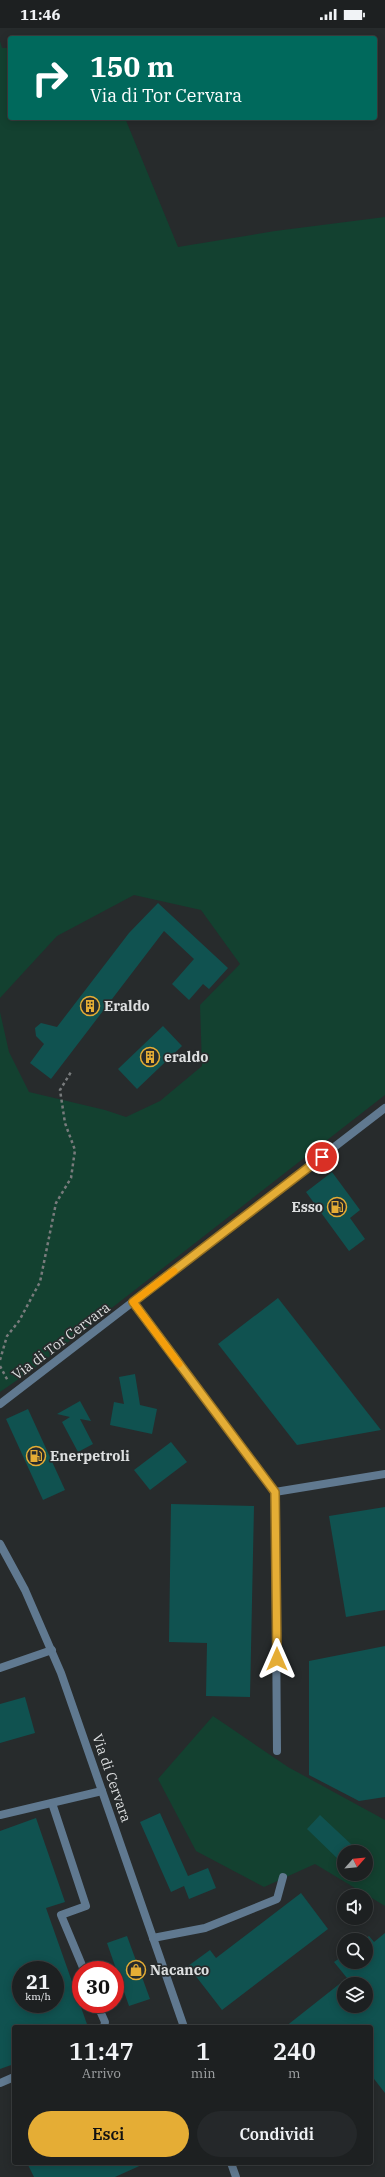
<!DOCTYPE html>
<html lang="it">
<head>
<meta charset="utf-8">
<style>
	:root { --surface:#1d2021; --page:#25282a; --text:#f1f3f6; --muted:#a0a3a5; --line:#3b3e3f; --accent:#e5ad35 }
	body { margin:0; font-family:"IBM Plex Serif",serif; background:var(--page); color:var(--text); height:100vh; display:flex; flex-direction:column; font-size:15px; white-space:nowrap }
	* { box-sizing:border-box; margin:0 }
	p { font-size:13px; color:var(--muted) }
	.icon { flex:none; width:22px; height:22px; fill:none; stroke:currentColor; stroke-width:2; stroke-linecap:round; stroke-linejoin:round }
	.map { position:relative; flex:1; overflow:hidden }
	.panel { position:absolute; left:12px; top:1997px; width:361px; height:140px; display:flex; flex-direction:column; background:var(--surface); border-radius:4px; box-shadow:0 2px 10px #0003,0 0 0 1px var(--line) }
	.panel>* { flex:none }
	.hud { position:absolute; left:8px; top:8px; width:369px; height:84px; border-radius:4px; box-shadow:0 2px 10px #0003,0 0 0 1px var(--line); background:#00695c; color:#fff; overflow:hidden }
	.needle { width:26px; rotate:63deg }
	.fabs { position:absolute; left:337px; top:1817px; display:grid; gap:8px }
	.fabs a { display:grid; place-items:center; width:36px; height:36px; border-radius:50%; background:var(--surface); box-shadow:0 2px 10px #0003,0 0 0 1px var(--line); font-size:20px }
	.speed { position:absolute; left:12px; top:1933px; display:flex; gap:8px; font-size:20px; font-weight:700; text-align:center }
	.speed>* { display:grid; place-content:center; width:52px; height:52px; border-radius:50%; background:var(--surface); box-shadow:0 2px 10px #0003,0 0 0 1px var(--line); line-height:1 }
	.speed small { font-size:10px; font-weight:400 }
	.speed .limit { border:6px solid #d22; background:#fff; color:#111 }
	.pin { position:absolute; display:grid; place-items:center; width:34px; height:34px; color:#fff; margin:-17px; border:2px solid #fff; border-radius:50%; box-shadow:0 1px 4px #0007 }
	.me { position:absolute; width:44px; margin:-22px; rotate:0deg; stroke-linejoin:round; filter:drop-shadow(0 0 3px #0008) }
	.turn { display:flex; align-items:center; gap:14px; height:84px; padding:0 16px; font-size:18px }
	.turn .icon { width:52px; height:52px; stroke-width:2.5 }
	.turn b { display:block; font-size:28px; line-height:34px }
	.eta { display:flex; justify-content:space-evenly; align-items:center; height:68px; text-align:center }
	.eta b { font-size:24px; font-weight:600; line-height:28px }
	.cta { display:flex; gap:8px; margin-top:auto; padding:8px 16px }
	.cta a { flex:1; height:46px; border-radius:24px; background:var(--accent); color:#111; font-size:16px; font-weight:600; line-height:46px; text-align:center }
	.cta a+a { background:var(--page); color:var(--text) }
	.status { display:flex; justify-content:space-between; align-items:center; height:28px; padding:0 20px; background:var(--surface); direction:ltr }
	.status svg { height:11px; fill:currentColor }
	.map>svg:first-child { display:block }
	.green { fill:#134130; fill-rule:evenodd }
	.building { fill:#105250; fill-rule:evenodd }
	.lines { fill:none; stroke-linecap:round; stroke-linejoin:round }
	.path { stroke:#787b7c; stroke-width:2.5; stroke-dasharray:3 3; stroke-linecap:butt }
	.service { stroke:#607990; stroke-width:8 }
	.minor { stroke:#607990; stroke-width:8 }
	.tertiary { stroke:#607990; stroke-width:8 }
	.route-casing { stroke:#957022; stroke-width:10 }
	.route { stroke:#e5ad35; stroke-width:7 }
	.slow { stroke:#f59e0b; stroke-width:7 }
	.labels { text-anchor:middle; stroke-width:3.5; stroke-linejoin:round; paint-order:stroke }
	.poi-label { font-size:14px; font-weight:bold; fill:#dddfe0; stroke:#272b2c; text-anchor:start }
	.street-label { font-size:14px; fill:#dddfe0; stroke:#272b2c }
</style>
</head>
<body>
<div class="status"><b>11:46</b><svg viewBox="0 0 49 12"><path d="M0 12V9h3v3zM5 12V6h3v6zM10 12V3h3v9zM15 12V0h3v12zM26 1h20v11H26zM47 4h2v5h-2z"/></svg></div>
<div class="map">
<svg width="385" height="2149" viewBox="0 0 385 2149">
	<rect width="100%" height="100%" fill="#272b2c"/>
	<!-- green -->
	<g class="green">
		<polygon points="0,13 2,20 10,20 10,90 125,90 178,219 275,203 385,189 385,1067 36,1339 0,1364 0,984 9,1024 29,1064 105,1082 126,1089 160,1073 202,1038 200,977 240,936 201,882 134,867 57,908 0,970"/>
		<path d="M213 1688 288 1739 385 1792V1878L315 1836 264 1859 196 1823 158 1751ZM344 1824H366V1846H344Z"/>
	</g>
	<!-- building -->
	<g class="building">
		<polygon points="158,875 228,940 209,961 203,956 189,972 172,956 194,931 164,903 51,1051 30,1035 44,1016 36,1008 35,1000 41,995 57,999 129,905"/>
		<polygon points="163,998 182,1018 137,1061 118,1041"/>
		<polygon points="332,1144 360,1182 350,1190 365,1211 349,1223 306,1164"/>
		<polygon points="278,1270 381,1402 297,1417 218,1316"/>
		<polygon points="135,1346 140,1377 157,1381 152,1406 110,1397 114,1374 124,1376 119,1349"/>
		<polygon points="80,1373 91,1393 80,1391 93,1416 78,1424 62,1394 70,1389 57,1386"/>
		<polygon points="28,1381 65,1462 43,1472 6,1391"/>
		<polygon points="171,1414 187,1434 150,1462 134,1442"/>
		<polygon points="171,1476 254,1478 250,1669 206,1668 207,1615 169,1614"/>
		<polygon points="385,1479 385,1582 346,1589 329,1488"/>
		<polygon points="385,1618 385,1769 359,1773 309,1747 309,1633"/>
		<polygon points="25,1669 35,1705 0,1715 0,1676"/>
		<polygon points="160,1785 188,1848 208,1840 216,1860 189,1871 184,1858 171,1864 140,1794"/>
		<polygon points="320,1787 353,1818 347,1824 344,1824 344,1827 339,1832 307,1801"/>
		<path d="M36 1790 65 1874 46 1880 88 1999H14V2036L0 2041V1803ZM21 1942H55V1976H21Z"/>
		<polygon points="301,1865 328,1901 222,1982 188,1938 210,1922 216,1930"/>
		<path d="M385 1905V2065L371 2047V1999H285L347 1950 334 1934 344 1927V1934H366V1912H363L369 1908 374 1914ZM344 1956H366V1978H344Z"/>
		<polygon points="127,1908 150,1971 129,1978 107,1915"/>
		<polygon points="27,2135 146,2135 115,2149 34,2149"/>
	</g>
	<g class="lines">
		<!-- path -->
		<g class="path">
			<polyline points="0,1332 7,1308 19,1293 40,1254 56,1175 71,1150 75,1122 65,1095 60,1062 71,1044"/>
			<polyline points="0,1338 8,1353"/>
		</g>
		<!-- service -->
		<g class="service">
			<polyline points="52,1775 86,1878 61,1887 84,1942"/>
			<polyline points="0,1787 102,1763"/>
			<polyline points="153,1910 205,1900 277,1871 283,1849"/>
			<polyline points="97,1976 105,1994 104,1999"/>
			<polyline points="0,2055 14,2049"/>
		</g>
		<!-- minor -->
		<g class="minor">
			<polyline points="133,1274 275,1464 277,1723"/>
			<polyline points="275,1464 385,1446"/>
			<polyline points="0,1640 52,1622"/>
		</g>
		<!-- tertiary -->
		<g class="tertiary">
			<polyline points="0,1376 385,1080"/>
			<polyline points="0,1516 25,1562 61,1645 184,1999"/>
			<polyline points="231,2135 236,2149"/>
		</g>
	</g>
	<g class="lines">
		<!-- route casing -->
		<g class="route-casing">
			<polyline id="route" points="277,1631 275,1464 133,1274 322,1129"/>
		</g>
		<!-- route -->
		<use href="#route" class="route"/>
		<!-- slow -->
		<polyline class="slow" points="174,1243 133,1274 179,1336"/>
	</g>
	<!-- icons -->
	<defs>
		<g id="building-ring" transform="scale(1)"><circle r="9.5" fill="#272b2c" stroke="#e5ad35" stroke-width="1.5"/><path d="M-4-6H4V6H1V3H-1V6H-4ZM-2.5-4.3h1.7v1.8h-1.7ZM.8-4.3h1.7v1.8H.8ZM-2.5-1h1.7V.8h-1.7ZM.8-1h1.7V.8H.8Z" fill="#e5ad35"/></g>
		<g id="fuel-ring" transform="scale(1)"><circle r="9.5" fill="#272b2c" stroke="#e5ad35" stroke-width="1.5"/><path d="M-5.5-6h7V0h2V4h1.3V-2.5L3-4.5l.8-.8L6-3V5H2.5V1h-1V6h-7ZM-4.2-4.7v3.2H.2V-4.7Z" fill="#e5ad35"/></g>
		<g id="shop-ring" transform="scale(1)"><circle r="9.5" fill="#272b2c" stroke="#e5ad35" stroke-width="1.5"/><path d="M-5-2.5h2.3a2.7 3.5 0 0 1 5.4 0H5L5.5 6h-11ZM-1.5-2.5h3a1.5 2.3 0 0 0-3 0Z" fill="#e5ad35"/></g>
	</defs>
	<g fill-rule="evenodd">
		<use href="#building-ring" x="90" y="978"/>
		<use href="#building-ring" x="150" y="1029"/>
		<use href="#fuel-ring" x="337" y="1179"/>
		<use href="#fuel-ring" x="36" y="1428"/>
		<use href="#shop-ring" x="136" y="1942"/>
	</g>
	<g class="labels">
		<!-- poi labels -->
		<g class="poi-label">
			<text x="104" y="983">Eraldo</text>
			<text x="164" y="1034">eraldo</text>
			<text x="323" y="1184" text-anchor="end">Esso</text>
			<text x="50" y="1433">Enerpetroli</text>
			<text x="150" y="1947">Nacanco</text>
		</g>
		<!-- street labels -->
		<g class="street-label">
			<text transform="translate(61 1313) rotate(-37)" y="5">Via di Tor Cervara</text>
			<text transform="translate(112 1750) rotate(71)" y="5">Via di Cervara</text>
		</g>
	</g>
</svg>
<div class="fabs">
<a><svg class="needle" viewBox="-14 -14 28 28"><path d="M0-13l5 13h-10z" fill="#e53935"/><path d="M0 13l5-13h-10z" fill="#a0a3a5"/></svg></a>
<a><svg class="icon" aria-label="sound" viewBox="0 0 24 24"><path d="M4 9h4l5-4v14l-5-4H4zM17 9q2 3 0 6"/></svg></a>
<a><svg class="icon" aria-label="search" viewBox="0 0 24 24"><circle cx="10" cy="10" r="6"/><path d="M15 15l6 6"/></svg></a>
<a><svg class="icon" aria-label="layers" viewBox="0 0 24 24"><path d="M12 4l9 5-9 5-9-5zM3 14l9 5 9-5"/></svg></a>
</div>
<div class="speed"><div>21<small>km/h</small></div><div class="limit">30</div></div>
<div class="pin" style="left:322px;top:1129px;background:#d93025"><svg class="icon" aria-label="arrive" viewBox="0 0 24 24"><path d="M6 21V4h12l-3 4 3 4H6"/></svg></div>
<svg class="me" style="left:277px;top:1631px" viewBox="-20 -20 40 40"><path d="M0-17L14 15 0 8-14 15z" fill="#e5ad35" stroke="#fff" stroke-width="4"/></svg>
<div class="hud">
<div class="turn"><svg class="icon" aria-label="right" viewBox="0 0 24 24"><path d="M7 20v-9h11M14 6l5 5-5 5"/></svg><div><b>150 m</b>Via di Tor Cervara</div></div>
</div>
<section class="panel">
<div class="eta">
<div><b>11:47</b><p>Arrivo</p></div>
<div><b>1</b><p>min</p></div>
<div><b>240</b><p>m</p></div>
</div>
<div class="cta"><a>Esci</a><a>Condividi</a></div>
</section>
</div>
</body>
</html>
